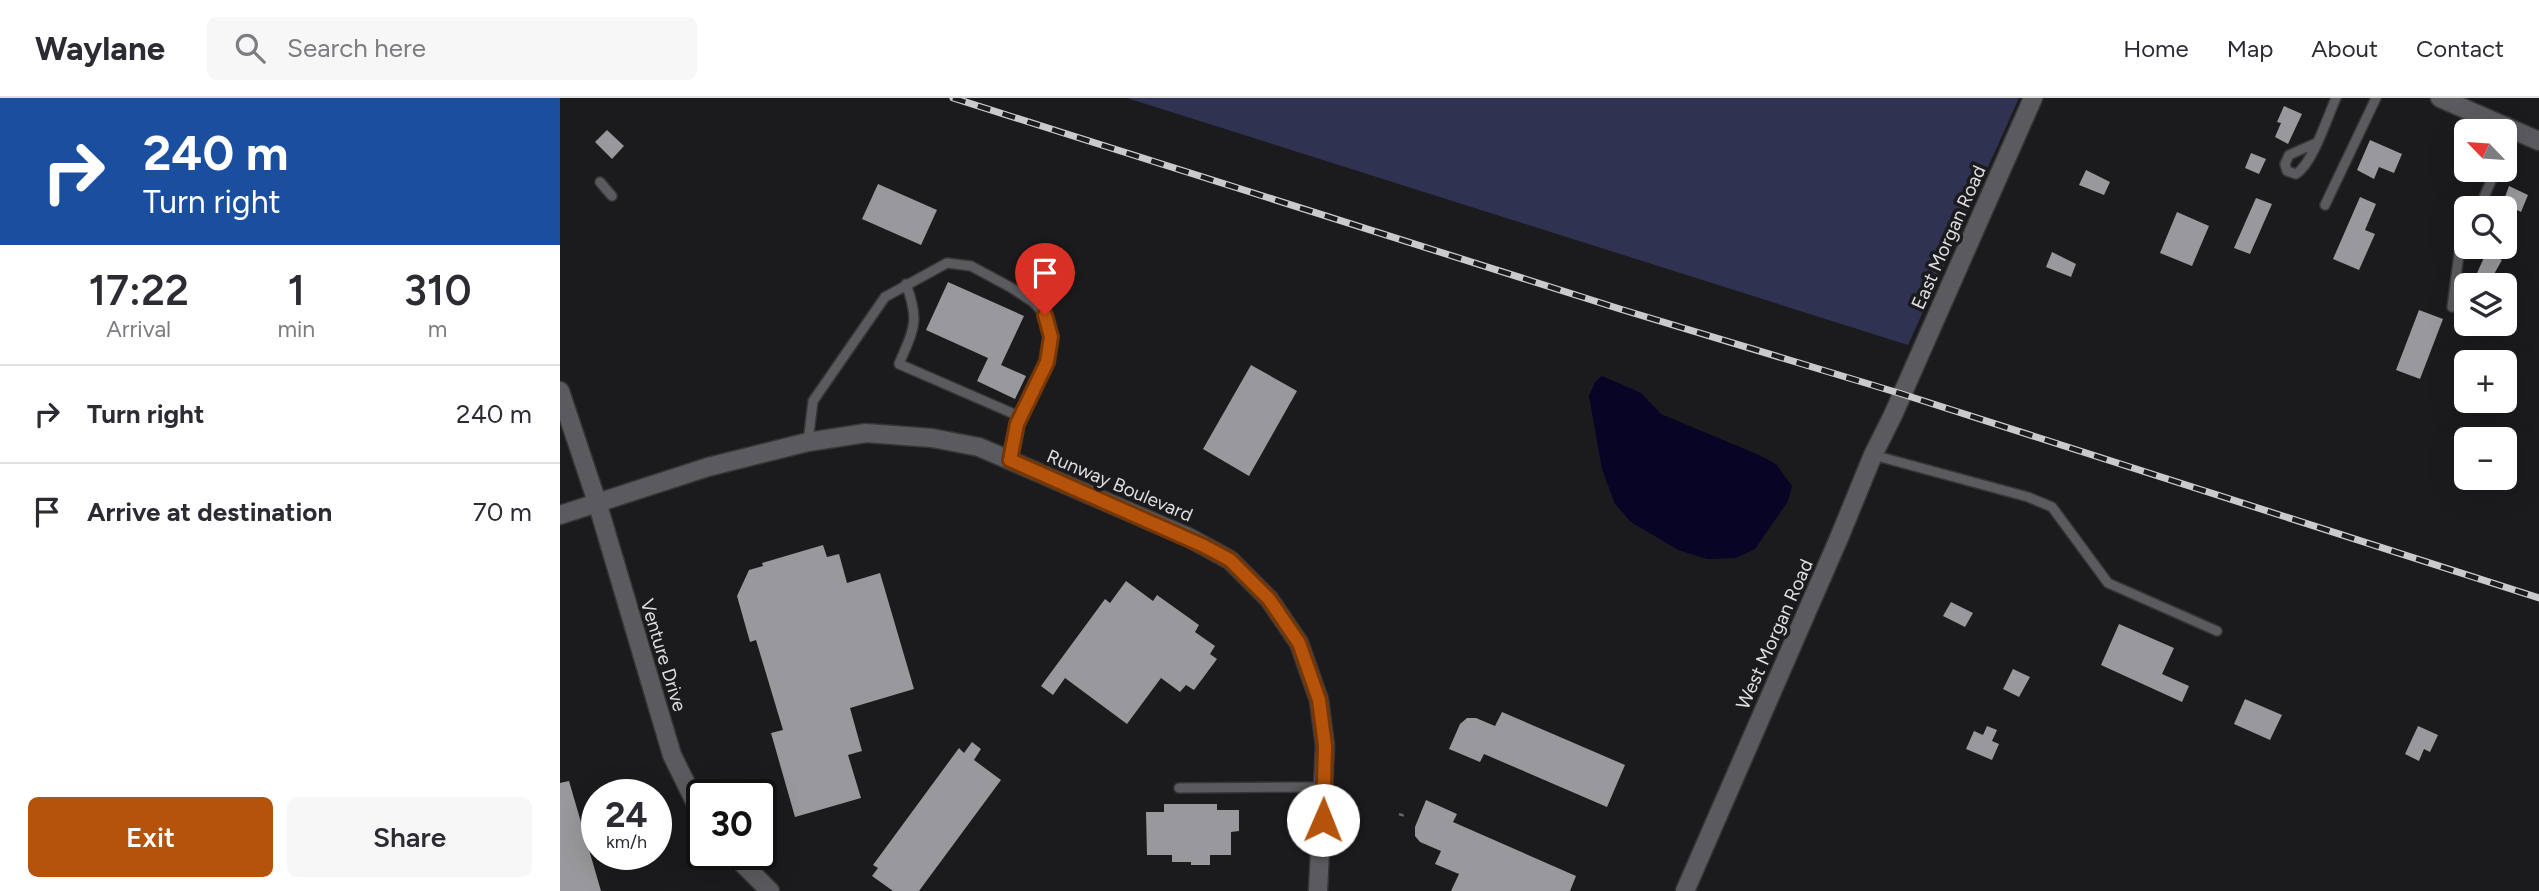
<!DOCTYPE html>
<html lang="en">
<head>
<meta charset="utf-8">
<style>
	:root { --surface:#fff; --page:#f7f7f7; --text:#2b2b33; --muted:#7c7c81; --line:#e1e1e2; --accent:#b45309 }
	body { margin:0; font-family:Figtree,sans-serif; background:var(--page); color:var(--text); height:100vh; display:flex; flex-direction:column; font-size:26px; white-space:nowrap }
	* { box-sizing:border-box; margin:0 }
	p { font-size:23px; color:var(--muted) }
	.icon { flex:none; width:38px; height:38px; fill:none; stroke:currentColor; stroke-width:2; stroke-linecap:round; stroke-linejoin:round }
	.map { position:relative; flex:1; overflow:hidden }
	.side { display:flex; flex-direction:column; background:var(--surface); width:560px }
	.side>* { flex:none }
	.top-card { background:#1a4fa0; color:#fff; overflow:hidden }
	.needle { width:46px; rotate:295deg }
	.tools { position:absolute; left:1894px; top:21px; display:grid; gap:14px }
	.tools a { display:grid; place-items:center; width:63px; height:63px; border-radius:10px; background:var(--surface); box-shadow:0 7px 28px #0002; font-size:35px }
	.speed { position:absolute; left:21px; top:681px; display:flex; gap:14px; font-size:35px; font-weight:700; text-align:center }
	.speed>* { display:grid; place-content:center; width:91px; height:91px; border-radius:50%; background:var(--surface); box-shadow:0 7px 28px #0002; line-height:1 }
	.speed small { font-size:18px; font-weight:400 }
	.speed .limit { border:4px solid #111; border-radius:10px; background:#fff; color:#111 }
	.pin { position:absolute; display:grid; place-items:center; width:60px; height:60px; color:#fff; margin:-72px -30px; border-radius:50% 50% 50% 0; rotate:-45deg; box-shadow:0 0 7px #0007 }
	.pin .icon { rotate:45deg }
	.me { position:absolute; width:77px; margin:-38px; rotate:1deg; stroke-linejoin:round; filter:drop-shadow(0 0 5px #0008) }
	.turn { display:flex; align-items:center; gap:24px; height:147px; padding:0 28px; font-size:32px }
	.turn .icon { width:91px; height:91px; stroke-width:2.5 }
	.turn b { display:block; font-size:49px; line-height:60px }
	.eta { display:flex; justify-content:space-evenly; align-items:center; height:119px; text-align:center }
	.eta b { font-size:42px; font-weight:600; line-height:49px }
	.button { display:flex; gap:14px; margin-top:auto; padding:14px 28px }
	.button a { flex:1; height:80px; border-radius:10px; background:var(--accent); color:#fff; font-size:28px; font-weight:600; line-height:80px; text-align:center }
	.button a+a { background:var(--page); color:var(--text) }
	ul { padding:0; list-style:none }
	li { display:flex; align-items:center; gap:21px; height:98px; padding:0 28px; border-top:2px solid var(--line) }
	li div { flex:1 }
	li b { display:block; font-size:26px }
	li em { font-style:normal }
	header { display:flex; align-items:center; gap:42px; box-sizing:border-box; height:98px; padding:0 35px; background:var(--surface); border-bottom:2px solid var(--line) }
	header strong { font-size:33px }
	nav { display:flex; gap:38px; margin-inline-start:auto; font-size:24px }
	.search { width:490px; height:63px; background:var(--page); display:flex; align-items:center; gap:18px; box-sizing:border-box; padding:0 24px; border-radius:10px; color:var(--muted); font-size:26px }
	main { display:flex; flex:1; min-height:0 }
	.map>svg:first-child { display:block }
	.green { fill:#303252 }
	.water { fill:#070425 }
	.building { fill:#99999d }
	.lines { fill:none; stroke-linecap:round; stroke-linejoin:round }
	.lane-casing { stroke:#363638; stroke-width:12 }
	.street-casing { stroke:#363638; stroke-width:21 }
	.path { stroke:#666668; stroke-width:2.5; stroke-dasharray:5 5; stroke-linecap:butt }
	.lane { stroke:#5b5b5f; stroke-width:9 }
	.street { stroke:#5b5b5f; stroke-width:18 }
	.rail-casing { stroke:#cacacc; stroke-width:7 }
	.rail { stroke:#1b1b1e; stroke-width:4.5; stroke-dasharray:13; stroke-linecap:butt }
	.route-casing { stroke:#753606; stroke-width:18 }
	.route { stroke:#b45309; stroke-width:12 }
	.labels { text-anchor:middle; stroke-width:7; stroke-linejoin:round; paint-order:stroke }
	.street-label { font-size:19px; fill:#dfdfe1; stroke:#1b1b1e }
</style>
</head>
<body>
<header>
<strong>Waylane</strong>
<div class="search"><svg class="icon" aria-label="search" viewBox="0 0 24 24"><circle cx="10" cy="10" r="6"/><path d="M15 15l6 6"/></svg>Search here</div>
<nav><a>Home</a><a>Map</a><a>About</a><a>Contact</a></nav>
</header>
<main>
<section class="side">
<div class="top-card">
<div class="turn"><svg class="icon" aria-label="right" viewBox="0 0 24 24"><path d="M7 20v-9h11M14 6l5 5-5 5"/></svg><div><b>240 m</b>Turn right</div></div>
</div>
<div class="eta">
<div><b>17:22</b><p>Arrival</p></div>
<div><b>1</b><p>min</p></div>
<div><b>310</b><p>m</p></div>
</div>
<ul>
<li><svg class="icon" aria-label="right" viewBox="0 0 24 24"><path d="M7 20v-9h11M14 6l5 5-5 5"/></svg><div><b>Turn right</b></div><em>240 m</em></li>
<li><svg class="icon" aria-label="arrive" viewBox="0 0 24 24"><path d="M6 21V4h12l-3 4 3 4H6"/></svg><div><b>Arrive at destination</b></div><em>70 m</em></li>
</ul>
<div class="button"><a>Exit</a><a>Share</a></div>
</section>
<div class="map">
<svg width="1979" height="793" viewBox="0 0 1979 793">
	<rect width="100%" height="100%" fill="#1b1b1e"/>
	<!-- green -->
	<polygon class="green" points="567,0 1459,0 1348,247"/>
	<!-- water -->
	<polygon class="water" points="1042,278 1081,295 1101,316 1199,357 1216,366 1232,388 1228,403 1195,451 1176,460 1147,461 1118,452 1071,424 1055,406 1042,371 1029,298 1035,284"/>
	<!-- building -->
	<g class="building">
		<polygon points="1724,8 1742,16 1728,46 1715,39 1721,25 1717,24"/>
		<polygon points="47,32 64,48 52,61 35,44"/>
		<polygon points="1810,42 1842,56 1834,75 1819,69 1814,81 1797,72"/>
		<polygon points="1691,55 1706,61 1699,76 1685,70"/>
		<polygon points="1526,72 1550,84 1544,97 1519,87"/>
		<polygon points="318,86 377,112 361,147 302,121"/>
		<polygon points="1949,88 1968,97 1961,114 1957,112 1944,141 1944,110 1941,110"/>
		<polygon points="1800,99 1816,106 1805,132 1815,136 1799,172 1773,161"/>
		<polygon points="1696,100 1712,106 1690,156 1674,150"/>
		<polygon points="1617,114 1649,128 1632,168 1600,155"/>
		<polygon points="1492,154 1516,166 1511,179 1486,169"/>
		<polygon points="1926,155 1942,162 1928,187 1920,187 1913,184"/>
		<polygon points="388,184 464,218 441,267 466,278 455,301 417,283 428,260 366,232"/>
		<polygon points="1859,212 1883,221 1860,281 1836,272"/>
		<polygon points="691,267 737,293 689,378 643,351"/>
		<polygon points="263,447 267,459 279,456 287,485 320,475 354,591 290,610 302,653 288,657 301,700 235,719 211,635 223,632 196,542 190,544 177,498 189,472 203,468 202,465"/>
		<polygon points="566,483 593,503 597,497 639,527 635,534 655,548 650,556 657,561 634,592 626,587 620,594 601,580 567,626 505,580 493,597 481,588 545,501 550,505"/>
		<polygon points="1391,504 1413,515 1405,529 1383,518"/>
		<polygon points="1559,526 1614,550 1602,576 1629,588 1622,604 1541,567"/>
		<polygon points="1453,571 1470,579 1459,599 1443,591"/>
		<polygon points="1685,601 1722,617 1710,642 1674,626"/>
		<polygon points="942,614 1065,667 1047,709 924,656 920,664 889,651 900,626 907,620 916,620 935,628"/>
		<polygon points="1427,628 1437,632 1432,643 1439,646 1432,662 1406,651 1414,633 1423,637"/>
		<polygon points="1858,628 1878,637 1870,654 1864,651 1859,663 1845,656"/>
		<polygon points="412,644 421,651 414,662 441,682 359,793 333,793 312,778 318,770 313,767 399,650 404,655"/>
		<polygon points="9,683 41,793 0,793 0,685"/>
		<polygon points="866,702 897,716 893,724 1016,778 1010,793 891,793 899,776 875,766 881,753 860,744 855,738 855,729"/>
		<polygon points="604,706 657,706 657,712 679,712 679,733 671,734 671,757 650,757 650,767 631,767 631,764 612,764 612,757 587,757 586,714 604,714"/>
	</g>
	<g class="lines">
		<!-- lane casing -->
		<g class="lane-casing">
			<g id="lane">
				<path d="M1756 45 1729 57 1725 66 1727 73 1736 76C1753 65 1767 20 1776 0"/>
				<polyline points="1944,54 1954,32"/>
				<polyline points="40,84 52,98"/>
				<polyline points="1765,107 1816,0"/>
				<polyline points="1919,110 1936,72"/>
				<path d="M346 186C360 224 354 230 339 266L461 319"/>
				<polyline points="1892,209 1899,156 1906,141"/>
				<polyline points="248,344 253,303 325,199 387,165 411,168 450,189 473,204 485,217 491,239 487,264 458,326 450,362"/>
				<polyline points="1313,357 1468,399 1492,409 1548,485 1657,533"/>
				<polyline points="619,690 764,689"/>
			</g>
		</g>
		<!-- street casing -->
		<g class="street-casing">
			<g id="street">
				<polyline points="1880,0 1979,43"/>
				<polyline points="0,293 37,404 112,657 142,718"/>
				<polyline points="0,417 148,369 248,344 306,335 372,340 419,349 628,439 670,462 709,501 739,545 759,602 765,648 758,793"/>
				<polyline points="173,756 210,793"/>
				<polyline points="1125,793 1279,440 1313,357 1333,317 1473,0"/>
			</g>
		</g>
		<!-- path -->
		<polyline class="path" points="839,716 845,718"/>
		<!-- lane -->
		<use href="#lane" class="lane"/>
		<!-- street -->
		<use href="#street" class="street"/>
		<!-- rail casing -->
		<g class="rail-casing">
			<polyline id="rail" points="393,0 1060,211 1342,296 1979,500"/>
		</g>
		<!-- rail -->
		<use href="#rail" class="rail"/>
	</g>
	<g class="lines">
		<!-- route casing -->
		<g class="route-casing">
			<polyline id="route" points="485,217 491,239 487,264 457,326 450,362 644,448 670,462 709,501 739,545 759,602 765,648 763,722"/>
		</g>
		<!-- route -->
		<use href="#route" class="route"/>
	</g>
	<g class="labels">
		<!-- street labels -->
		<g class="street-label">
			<text transform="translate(1388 139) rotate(-66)" y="7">East Morgan Road</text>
			<text transform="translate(560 387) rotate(23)" y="7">Runway Boulevard</text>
			<text transform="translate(1214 536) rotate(-66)" y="7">West Morgan Road</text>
			<text transform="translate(104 557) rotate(73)" y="7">Venture Drive</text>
		</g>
	</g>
</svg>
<div class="tools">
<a><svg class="needle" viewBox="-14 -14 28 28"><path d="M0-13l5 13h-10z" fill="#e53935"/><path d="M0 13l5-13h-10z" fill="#7c7c81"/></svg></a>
<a><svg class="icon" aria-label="search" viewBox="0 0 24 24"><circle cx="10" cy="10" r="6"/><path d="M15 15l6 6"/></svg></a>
<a><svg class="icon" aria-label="layers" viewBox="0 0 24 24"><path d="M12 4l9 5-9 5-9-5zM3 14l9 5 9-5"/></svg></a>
<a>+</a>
<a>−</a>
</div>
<div class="speed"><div>24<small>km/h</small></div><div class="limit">30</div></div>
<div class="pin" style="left:485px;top:217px;background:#d93025"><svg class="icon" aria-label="arrive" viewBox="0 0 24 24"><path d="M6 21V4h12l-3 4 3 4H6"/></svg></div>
<svg class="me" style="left:763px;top:722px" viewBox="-20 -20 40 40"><circle r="19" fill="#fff"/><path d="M0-13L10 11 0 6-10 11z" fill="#b45309"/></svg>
</div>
</main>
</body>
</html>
